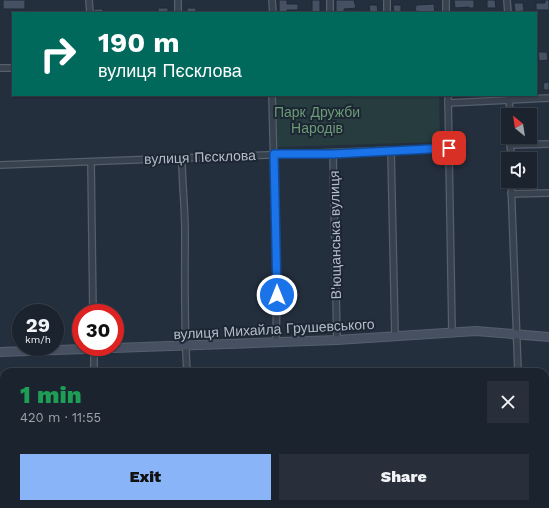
<!DOCTYPE html>
<html lang="en">
<head>
<meta charset="utf-8">
<style>
	:root { --surface:#1b232e; --page:#282f3a; --text:#f1f3f6; --muted:#a0a4aa; --line:#39404a; --accent:#8ab4f8 }
	body { margin:0; font-family:"Work Sans",sans-serif; background:var(--page); color:var(--text); height:100vh; display:flex; flex-direction:column; font-size:15px; white-space:nowrap }
	* { box-sizing:border-box; margin:0 }
	p { font-size:13px; color:var(--muted) }
	.icon { flex:none; width:22px; height:22px; fill:none; stroke:currentColor; stroke-width:2; stroke-linecap:round; stroke-linejoin:round }
	.map { position:relative; flex:1; overflow:hidden }
	.side { position:absolute; left:0px; top:368px; width:549px; height:140px; display:flex; flex-direction:column; background:var(--surface); border-radius:12px 12px 0 0; box-shadow:0 1px 3px #0004,0 0 0 1px var(--line) }
	.side>* { flex:none }
	.guide { position:absolute; left:12px; top:12px; width:525px; height:84px; border-radius:0px; box-shadow:0 1px 3px #0004,0 0 0 1px var(--line); background:#00695c; color:#fff; overflow:hidden }
	.needle { width:26px; rotate:330deg }
	.controls { position:absolute; left:501px; top:108px; display:grid; gap:8px }
	.controls a { display:grid; place-items:center; width:36px; height:36px; border-radius:0px; background:var(--surface); box-shadow:0 1px 3px #0004,0 0 0 1px var(--line); font-size:20px }
	.speed { position:absolute; left:12px; top:304px; display:flex; gap:8px; font-size:20px; font-weight:700; text-align:center }
	.speed>* { display:grid; place-content:center; width:52px; height:52px; border-radius:50%; background:var(--surface); box-shadow:0 1px 3px #0004,0 0 0 1px var(--line); line-height:1 }
	.speed small { font-size:10px; font-weight:400 }
	.speed .limit { border:6px solid #d22; background:#fff; color:#111 }
	.pin { position:absolute; display:grid; place-items:center; width:34px; height:34px; color:#fff; margin:-17px; border-radius:8px; box-shadow:0 2px 6px #0006 }
	.me { position:absolute; width:44px; margin:-22px; rotate:0deg; stroke-linejoin:round; filter:drop-shadow(0 0 3px #0008) }
	.turn { display:flex; align-items:center; gap:14px; height:84px; padding:0 20px; font-size:18px }
	.turn .icon { width:52px; height:52px; stroke-width:2.5 }
	.turn b { display:block; font-size:28px; line-height:34px }
	.round { display:grid; place-items:center; flex:none; width:42px; height:42px; border-radius:0px; background:var(--page) }
	.headline { display:flex; align-items:center; justify-content:space-between; height:68px; padding:0 20px }
	h1 { font-size:24px; font-weight:800; line-height:30px; color:#1e9e55 }
	.cta { display:flex; gap:8px; margin-top:auto; padding:8px 20px }
	.cta a { flex:1; height:46px; border-radius:0px; background:var(--accent); color:#111; font-size:16px; font-weight:800; line-height:46px; text-align:center }
	.cta a+a { background:var(--page); color:var(--text) }
	.map>svg:first-child { display:block }
	.green { fill:#263c3f }
	.water { fill:#394c67 }
	.building { fill:#455162; stroke:#1f2835 }
	.lines { fill:none; stroke-linecap:round; stroke-linejoin:round }
	.street-casing { stroke:#565f6c; stroke-width:8 }
	.secondary-casing { stroke:#565f6c; stroke-width:10 }
	.street { stroke:#38414e; stroke-width:5.5 }
	.secondary { stroke:#465061; stroke-width:8 }
	.route-casing { stroke:#114b97; stroke-width:10 }
	.route { stroke:#1a73e8; stroke-width:7 }
	.labels { text-anchor:middle; stroke-width:4; stroke-linejoin:round; paint-order:stroke }
	.park-label { font-size:14px; fill:#6b9a76; stroke:#1d2633 }
	.street-label { font-size:14px; fill:#b4bcc9; stroke:#1d2633 }
</style>
</head>
<body>
<div class="map">
<svg width="549" height="508" viewBox="0 0 549 508">
	<rect width="100%" height="100%" fill="#242f3e"/>
	<!-- green -->
	<g class="green">
		<polygon points="274,95 439,95 440,142 275,147"/>
		<polygon points="255,504 528,504 528,508 251,508"/>
	</g>
	<!-- water -->
	<g class="water">
		<polygon points="545,419 549,421 549,508 546,508 545,501"/>
		<polygon points="216,504 242,504 238,508 212,508"/>
	</g>
	<!-- building -->
	<g class="building">
		<rect x="3" y="0" width="22" height="9"/>
		<polygon points="279,0 287,0 287,4 298,4 298,10 287,10 287,13 279,13"/>
		<rect x="312" y="0" width="8" height="13"/>
		<polygon points="336,0 354,0 356,8 344,9 344,13 336,13"/>
		<polygon points="454,0 474,0 474,8 469,8 469,7 455,8"/>
		<polygon points="487,0 495,0 496,8 487,8"/>
		<polygon points="545,0 549,0 549,10 536,10 536,3 545,3"/>
		<polygon points="514,3 523,3 524,11 515,12"/>
		<polygon points="434,4 435,13 415,11 416,5"/>
		<polygon points="369,5 377,5 378,13 370,13"/>
		<polygon points="393,5 401,5 401,13 394,13"/>
		<rect x="158" y="8" width="10" height="5"/>
		<rect x="187" y="8" width="9" height="5"/>
		<rect x="94" y="9" width="9" height="4"/>
		<polygon points="538,52 547,52 548,60 539,61"/>
		<polygon points="549,82 549,90 544,90 543,83"/>
	</g>
	<g class="lines">
		<!-- street casing -->
		<g class="street-casing">
			<g id="street">
				<polyline points="89,0 90,13"/>
				<polyline points="178,0 178,13"/>
				<polyline points="272,0 273,13"/>
				<polyline points="330,0 330,13"/>
				<polyline points="387,0 387,13"/>
				<polyline points="446,0 446,13"/>
				<polyline points="507,0 508,13"/>
				<polyline points="0,68 13,68"/>
				<polyline points="272,95 277,287 276,342"/>
				<polyline points="448,95 452,331"/>
				<polyline points="509,95 510,115"/>
				<polyline points="448,103 549,98"/>
				<polyline points="510,137 511,159"/>
				<polyline points="510,145 549,144"/>
				<polyline points="391,151 395,336"/>
				<polyline points="333,154 337,340"/>
				<path d="M182 159C182 183 185 207 185 232 185 279 184 325 187 372"/>
				<polyline points="91,162 93,313"/>
				<polyline points="0,165 449,148"/>
				<polyline points="511,181 518,372"/>
				<polyline points="511,194 549,193"/>
				<polyline points="94,347 94,372"/>
				<polyline points="545,403 549,405"/>
				<polyline points="0,455 4,455"/>
				<polyline points="94,504 98,508"/>
				<polyline points="528,504 528,508"/>
				<polyline points="122,508 125,504"/>
			</g>
		</g>
		<!-- secondary casing -->
		<g class="secondary-casing">
			<polyline id="secondary" points="0,352 337,340 476,331 549,337"/>
		</g>
		<!-- street -->
		<use href="#street" class="street"/>
		<!-- secondary -->
		<use href="#secondary" class="secondary"/>
	</g>
	<g class="lines">
		<!-- route casing -->
		<g class="route-casing">
			<polyline id="route" points="277,295 274,154 333,154 449,148"/>
		</g>
		<!-- route -->
		<use href="#route" class="route"/>
	</g>
	<g class="labels">
		<!-- park labels -->
		<g class="park-label">
			<text x="317" y="117">Парк Дружби<tspan x="317" dy="16">Народів</tspan></text>
		</g>
		<!-- street labels -->
		<g class="street-label">
			<text transform="translate(200 157) rotate(-2)" y="5">вулиця Пєсклова</text>
			<text transform="translate(335 235) rotate(-91)" y="5">В'ющанська вулиця</text>
			<text transform="translate(274 329) rotate(-3)" y="5">вулиця Михайла Грушевського</text>
		</g>
	</g>
</svg>
<div class="controls">
<a><svg class="needle" viewBox="-14 -14 28 28"><path d="M0-13l5 13h-10z" fill="#e53935"/><path d="M0 13l5-13h-10z" fill="#a0a4aa"/></svg></a>
<a><svg class="icon" aria-label="sound" viewBox="0 0 24 24"><path d="M4 9h4l5-4v14l-5-4H4zM17 9q2 3 0 6"/></svg></a>
</div>
<div class="speed"><div>29<small>km/h</small></div><div class="limit">30</div></div>
<div class="pin" style="left:449px;top:148px;background:#d93025"><svg class="icon" aria-label="arrive" viewBox="0 0 24 24"><path d="M6 21V4h12l-3 4 3 4H6"/></svg></div>
<svg class="me" style="left:277px;top:295px" viewBox="-20 -20 40 40"><circle r="17" fill="#1a73e8" stroke="#fff" stroke-width="3"/><path d="M0-11L8 9 0 5-8 9z" fill="#fff"/></svg>
<div class="guide">
<div class="turn"><svg class="icon" aria-label="right" viewBox="0 0 24 24"><path d="M7 20v-9h11M14 6l5 5-5 5"/></svg><div><b>190 m</b>вулиця Пєсклова</div></div>
</div>
<section class="side">
<div class="headline"><div><h1>1 min</h1><p>420 m · 11:55</p></div><a class="round"><svg class="icon" aria-label="close" viewBox="0 0 24 24"><path d="M6 6l12 12M18 6L6 18"/></svg></a></div>
<div class="cta"><a>Exit</a><a>Share</a></div>
</section>
</div>
</body>
</html>
